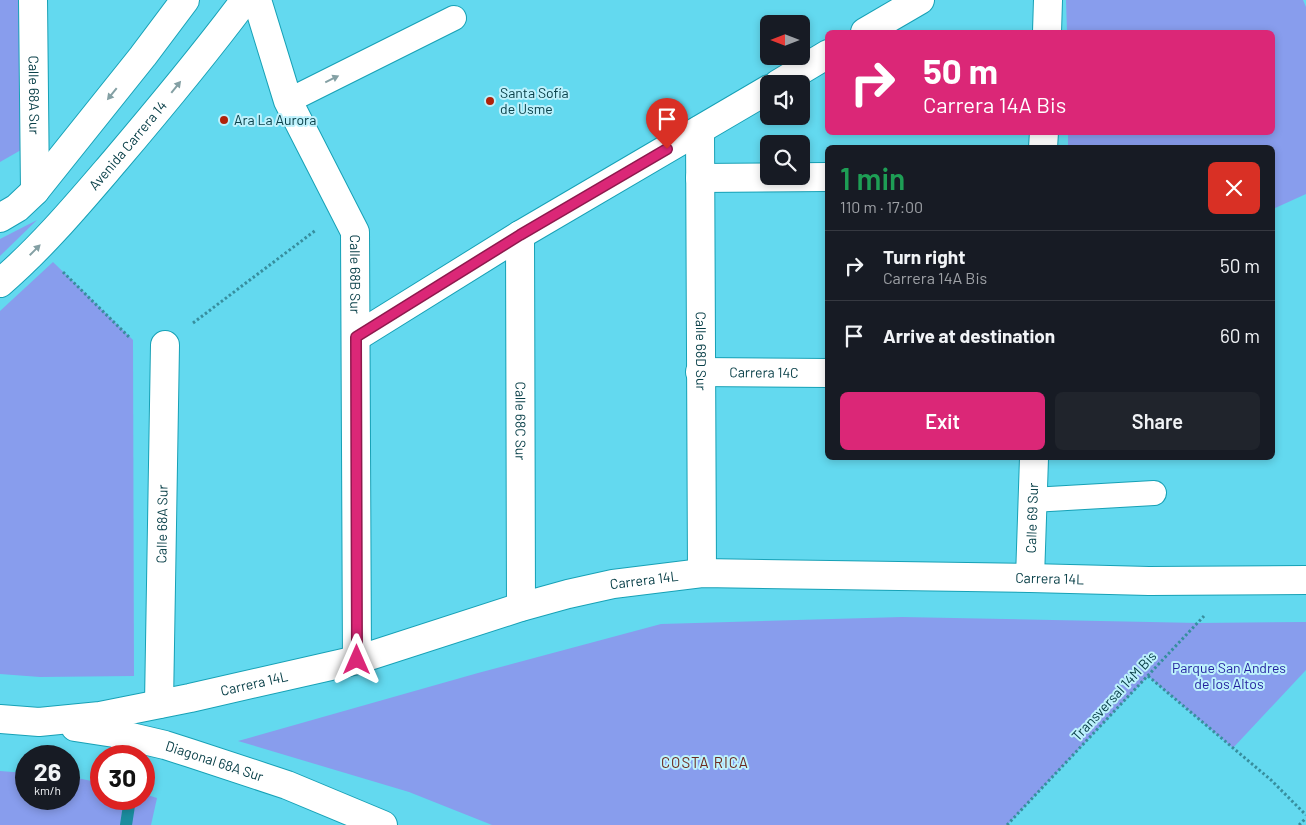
<!DOCTYPE html>
<html lang="en">
<head>
<meta charset="utf-8">
<style>
	:root { --surface:#171b24; --page:#20242c; --text:#f1f3f6; --muted:#9ea1a6; --line:#363941; --accent:#db2777 }
	body { margin:0; font-family:Barlow,sans-serif; background:var(--page); color:var(--text); height:100vh; display:flex; flex-direction:column; font-size:19px; white-space:nowrap }
	* { box-sizing:border-box; margin:0 }
	p { font-size:16px; color:var(--muted) }
	.icon { flex:none; width:28px; height:28px; fill:none; stroke:currentColor; stroke-width:2; stroke-linecap:round; stroke-linejoin:round }
	.map { position:relative; flex:1; overflow:hidden }
	.details { position:absolute; left:825px; top:145px; width:450px; height:315px; display:flex; flex-direction:column; background:var(--surface); border-radius:8px; box-shadow:0 2px 8px #0003 }
	.details>* { flex:none }
	.guide { position:absolute; left:825px; top:30px; width:450px; height:105px; border-radius:8px; box-shadow:0 2px 8px #0003; background:#db2777; color:#fff; overflow:hidden }
	.needle { width:32px; rotate:270deg }
	.tools { position:absolute; left:760px; top:15px; display:grid; gap:10px }
	.tools a { display:grid; place-items:center; width:50px; height:50px; border-radius:8px; background:var(--surface); box-shadow:0 2px 8px #0003; font-size:25px }
	.speed { position:absolute; left:15px; top:745px; display:flex; gap:10px; font-size:25px; font-weight:700; text-align:center }
	.speed>* { display:grid; place-content:center; width:65px; height:65px; border-radius:50%; background:var(--surface); box-shadow:0 2px 8px #0003; line-height:1 }
	.speed small { font-size:12px; font-weight:400 }
	.speed .limit { border:8px solid #d22; background:#fff; color:#111 }
	.pin { position:absolute; display:grid; place-items:center; width:42px; height:42px; color:#fff; margin:-51px -21px; border-radius:50% 50% 50% 0; rotate:-45deg; box-shadow:0 0 5px #0007 }
	.pin .icon { rotate:45deg }
	.me { position:absolute; width:55px; margin:-28px; rotate:0deg; stroke-linejoin:round; filter:drop-shadow(0 0 4px #0008) }
	.turn { display:flex; align-items:center; gap:18px; height:105px; padding:0 15px; font-size:22px }
	.turn .icon { width:65px; height:65px; stroke-width:2.5 }
	.turn b { display:block; font-size:35px; line-height:42px }
	.round { display:grid; place-items:center; flex:none; width:52px; height:52px; border-radius:8px; background:var(--page) }
	.overview { display:flex; align-items:center; justify-content:space-between; height:85px; padding:0 15px }
	h1 { font-size:30px; font-weight:600; line-height:38px; color:#1e9e55 }
	.cta { display:flex; gap:10px; margin-top:auto; padding:10px 15px }
	.cta a { flex:1; height:58px; border-radius:8px; background:var(--accent); color:#fff; font-size:20px; font-weight:600; line-height:58px; text-align:center }
	.cta a+a { background:var(--page); color:var(--text) }
	ul { padding:0; list-style:none }
	li { display:flex; align-items:center; gap:15px; height:70px; padding:0 15px; border-top:1px solid var(--line) }
	li div { flex:1 }
	li b { display:block; font-size:19px }
	li em { font-style:normal }
	.map>svg:first-child { display:block }
	.green { fill:#889ded }
	.lines { fill:none; stroke-linecap:round; stroke-linejoin:round }
	.stream { stroke:#1b8d9f; stroke-width:12 }
	.lane-casing { stroke:#17a1b6; stroke-width:26 }
	.street-casing { stroke:#17a1b6; stroke-width:30 }
	.secondary-casing { stroke:#17a1b6; stroke-width:30 }
	.primary-casing { stroke:#17a1b6; stroke-width:30 }
	.path { stroke:#378e9e; stroke-width:3; stroke-dasharray:2.5 2.5; stroke-linecap:butt }
	.lane { stroke:#fff; stroke-width:24 }
	.street { stroke:#fff; stroke-width:28 }
	.secondary { stroke:#fff; stroke-width:28 }
	.primary { stroke:#fff; stroke-width:28 }
	.oneway { fill:#84a0a4 }
	.route-casing { stroke:#8e194d; stroke-width:12 }
	.route { stroke:#db2777; stroke-width:9 }
	.poi-dot { fill:#b0220a; stroke:#bdf1fc; stroke-width:2 }
	.labels { text-anchor:middle; stroke-width:4; stroke-linejoin:round; paint-order:stroke }
	.poi-label { font-size:14px; fill:#0a4049; stroke:#bdf1fc; text-anchor:start }
	.street-label { font-size:14px; fill:#0a4049; stroke:#bdf1fc }
	.park-label { font-size:14px; fill:#221f9d; stroke:#bdf1fc }
	.neighbourhood-label { font-size:15px; letter-spacing:1px; fill:#6e2a1e; stroke:#bdf1fc }
</style>
</head>
<body>
<div class="map">
<svg width="1306" height="825" viewBox="0 0 1306 825">
	<rect width="100%" height="100%" fill="#63d9ef"/>
	<!-- green -->
	<g class="green">
		<polygon points="0,0 33,0 35,142 0,162"/>
		<polygon points="1066,0 1303,0 1306,7 1306,194 1273,209 1272,148 1068,147 1068,133 1272,132 1272,32 1067,32"/>
		<polygon points="37,220 0,256 0,239"/>
		<polygon points="53,262 133,340 134,676 40,677 0,674 0,311"/>
		<polygon points="902,617 1198,623 1306,622 1306,670 1233,748 1148,676 1007,825 492,825 409,792 238,741 478,673 661,624"/>
		<polygon points="0,771 26,773 26,799 69,799 69,777 82,779 101,783 101,799 144,799 144,794 157,798 151,825 0,825"/>
	</g>
	<g class="lines">
		<!-- stream -->
		<polyline class="stream" points="126,825 130,799"/>
		<!-- lane casing -->
		<g class="lane-casing">
			<g id="lane">
				<polyline points="288,101 454,18"/>
				<polyline points="1032,500 1154,493"/>
			</g>
		</g>
		<!-- street casing -->
		<g class="street-casing">
			<g id="street">
				<path id="s1" d="M33 0 35 191"/>
				<path id="s2" d="M257 0 288 101 355 232 357 660"/>
				<polyline points="865,32 920,0"/>
				<polyline points="1047,32 1048,0"/>
				<polyline points="778,84 828,54"/>
				<path id="s3" d="M700 130 702 573"/>
				<polyline points="1043,148 1044,132"/>
				<polyline points="700,178 828,177"/>
				<path id="s4" d="M520 235 521 607"/>
				<polyline points="356,337 520,235 769,89"/>
				<path id="s5" d="M700 372 828 373"/>
				<path id="s6" d="M1030 578 1034 458"/>
				<path id="s7" d="M159 704 165 345"/>
			</g>
		</g>
		<!-- secondary casing -->
		<g class="secondary-casing">
			<g id="secondary">
				<path id="s8" d="M0 719 39 722 100 716 190 698 357 660 521 607 568 594 613 584 702 573 1030 578 1149 581 1306 580"/>
				<path id="s9" d="M75 727 114 733 165 745 190 753 287 785 383 825"/>
			</g>
		</g>
		<!-- primary casing -->
		<g class="primary-casing">
			<g id="primary">
				<polyline points="0,218 17,208 35,191 143,56 185,0"/>
				<path id="s10" d="M0 283C42 247 78 204 114 162 159 109 204 55 245 0"/>
			</g>
		</g>
		<!-- path -->
		<g class="path">
			<polyline points="63,272 130,338"/>
			<polyline points="193,323 316,230"/>
			<polyline points="1148,676 1271,780 1306,815"/>
			<polyline points="1007,825 1204,616"/>
			<polyline points="1299,825 1306,818"/>
		</g>
		<!-- lane -->
		<use href="#lane" class="lane"/>
		<!-- street -->
		<use href="#street" class="street"/>
		<!-- secondary -->
		<use href="#secondary" class="secondary"/>
		<!-- primary -->
		<use href="#primary" class="primary"/>
	</g>
	<!-- one-way arrows -->
	<defs><path id="oneway-solid" d="M-6-.8H1V-3.2L6.5 0L1 3.2V.8H-6Z" transform="scale(1.25)"/></defs>
	<g class="oneway">
		<use href="#oneway-solid" transform="translate(332 79) rotate(-26)"/>
		<use href="#oneway-solid" transform="translate(176 87) rotate(-51)"/>
		<use href="#oneway-solid" transform="translate(112 94) rotate(129)"/>
		<use href="#oneway-solid" transform="translate(35 250) rotate(-45)"/>
	</g>
	<g class="lines">
		<!-- route casing -->
		<g class="route-casing">
			<polyline id="route" points="357,660 356,337 520,235 667,149"/>
		</g>
		<!-- route -->
		<use href="#route" class="route"/>
	</g>
	<!-- markers -->
	<g class="poi-dot">
		<circle cx="490" cy="101" r="5"/>
		<circle cx="224" cy="120" r="5"/>
	</g>
	<g class="labels">
		<!-- poi labels -->
		<g class="poi-label">
			<text x="500" y="98">Santa Sofía<tspan x="500" dy="16">de Usme</tspan></text>
			<text x="234" y="125">Ara La Aurora</text>
		</g>
		<!-- street labels -->
		<g class="street-label">
			<text dy="5" stroke="none"><textPath href="#s1" startOffset="95">Calle 68A Sur</textPath></text>
			<text dy="5" stroke="none"><textPath href="#s10" startOffset="188">Avenida Carrera 14</textPath></text>
			<text dy="5" stroke="none"><textPath href="#s2" startOffset="295">Calle 68B Sur</textPath></text>
			<text dy="5" stroke="none"><textPath href="#s3" startOffset="221">Calle 68D Sur</textPath></text>
			<text dy="5" stroke="none"><textPath href="#s5" startOffset="64">Carrera 14C</textPath></text>
			<text dy="5" stroke="none"><textPath href="#s4" startOffset="186">Calle 68C Sur</textPath></text>
			<text dy="5" stroke="none"><textPath href="#s6" startOffset="60">Calle 69 Sur</textPath></text>
			<text dy="5" stroke="none"><textPath href="#s7" startOffset="180">Calle 68A Sur</textPath></text>
			<text dy="5" stroke="none"><textPath href="#s8" startOffset="1068">Carrera 14L</textPath></text>
			<text dy="5" stroke="none"><textPath href="#s8" startOffset="662">Carrera 14L</textPath></text>
			<text dy="5" stroke="none"><textPath href="#s8" startOffset="258">Carrera 14L</textPath></text>
			<text transform="translate(1114 696) rotate(-47)" y="5">Transversal 14M Bis</text>
			<text dy="5" stroke="none"><textPath href="#s9" startOffset="144">Diagonal 68A Sur</textPath></text>
		</g>
		<!-- park labels -->
		<g class="park-label">
			<text x="1229" y="673">Parque San Andres<tspan x="1229" dy="16">de los Altos</tspan></text>
		</g>
		<!-- neighbourhood labels -->
		<g class="neighbourhood-label">
			<text x="705" y="768">COSTA RICA</text>
		</g>
	</g>
</svg>
<div class="tools">
<a><svg class="needle" viewBox="-14 -14 28 28"><path d="M0-13l5 13h-10z" fill="#e53935"/><path d="M0 13l5-13h-10z" fill="#9ea1a6"/></svg></a>
<a><svg class="icon" aria-label="sound" viewBox="0 0 24 24"><path d="M4 9h4l5-4v14l-5-4H4zM17 9q2 3 0 6"/></svg></a>
<a><svg class="icon" aria-label="search" viewBox="0 0 24 24"><circle cx="10" cy="10" r="6"/><path d="M15 15l6 6"/></svg></a>
</div>
<div class="speed"><div>26<small>km/h</small></div><div class="limit">30</div></div>
<div class="pin" style="left:667px;top:149px;background:#d93025"><svg class="icon" aria-label="arrive" viewBox="0 0 24 24"><path d="M6 21V4h12l-3 4 3 4H6"/></svg></div>
<svg class="me" style="left:357px;top:660px" viewBox="-20 -20 40 40"><path d="M0-17L14 15 0 8-14 15z" fill="#db2777" stroke="#fff" stroke-width="4"/></svg>
<div class="guide">
<div class="turn"><svg class="icon" aria-label="right" viewBox="0 0 24 24"><path d="M7 20v-9h11M14 6l5 5-5 5"/></svg><div><b>50 m</b>Carrera 14A Bis</div></div>
</div>
<section class="details">
<div class="overview"><div><h1>1 min</h1><p>110 m · 17:00</p></div><a class="round" style="background:#d93025;color:#fff"><svg class="icon" aria-label="close" viewBox="0 0 24 24"><path d="M6 6l12 12M18 6L6 18"/></svg></a></div>
<ul>
<li><svg class="icon" aria-label="right" viewBox="0 0 24 24"><path d="M7 20v-9h11M14 6l5 5-5 5"/></svg><div><b>Turn right</b><p>Carrera 14A Bis</p></div><em>50 m</em></li>
<li><svg class="icon" aria-label="arrive" viewBox="0 0 24 24"><path d="M6 21V4h12l-3 4 3 4H6"/></svg><div><b>Arrive at destination</b></div><em>60 m</em></li>
</ul>
<div class="cta"><a>Exit</a><a>Share</a></div>
</section>
</div>
</body>
</html>
